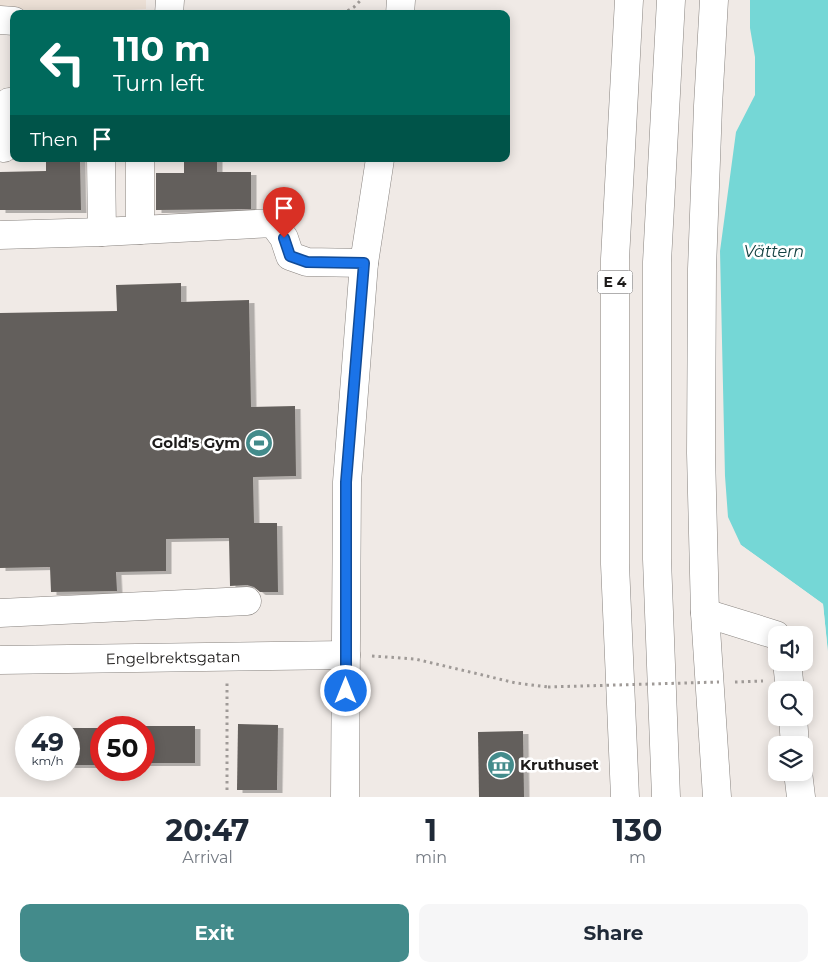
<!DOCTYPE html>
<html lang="en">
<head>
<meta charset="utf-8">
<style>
	:root { --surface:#fff; --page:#f6f6f7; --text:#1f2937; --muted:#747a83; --accent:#438b8b }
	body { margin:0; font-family:Montserrat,sans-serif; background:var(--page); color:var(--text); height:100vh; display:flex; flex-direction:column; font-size:19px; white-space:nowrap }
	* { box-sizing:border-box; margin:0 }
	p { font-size:16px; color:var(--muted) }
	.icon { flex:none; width:28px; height:28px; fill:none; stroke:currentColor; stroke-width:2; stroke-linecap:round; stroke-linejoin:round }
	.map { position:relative; height:797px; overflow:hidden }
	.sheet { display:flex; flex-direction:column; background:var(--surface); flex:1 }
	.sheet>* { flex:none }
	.hud { position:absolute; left:10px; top:10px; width:500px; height:152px; border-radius:10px; box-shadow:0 2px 12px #0003; background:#00695c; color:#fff; overflow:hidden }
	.controls { position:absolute; left:768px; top:626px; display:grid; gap:10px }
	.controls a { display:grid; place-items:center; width:45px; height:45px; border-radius:10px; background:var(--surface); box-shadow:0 2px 12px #0003; font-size:25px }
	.speed { position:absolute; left:15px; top:716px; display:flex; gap:10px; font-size:25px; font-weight:700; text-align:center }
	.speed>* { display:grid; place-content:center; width:65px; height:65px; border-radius:50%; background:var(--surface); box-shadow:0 2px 12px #0003; line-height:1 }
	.speed small { font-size:12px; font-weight:400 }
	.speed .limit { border:8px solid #d22; background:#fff; color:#111 }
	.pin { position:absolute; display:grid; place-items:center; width:42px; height:42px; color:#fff; margin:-51px -21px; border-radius:50% 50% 50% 0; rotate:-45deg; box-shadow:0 0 5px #0007 }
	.pin .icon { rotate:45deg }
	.me { position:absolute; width:55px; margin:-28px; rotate:0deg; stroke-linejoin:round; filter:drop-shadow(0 0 4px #0008) }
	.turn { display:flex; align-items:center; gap:18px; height:105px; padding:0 20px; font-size:22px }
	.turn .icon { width:65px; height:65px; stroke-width:2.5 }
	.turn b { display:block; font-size:35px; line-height:42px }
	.then { display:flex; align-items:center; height:48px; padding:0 20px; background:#0003; gap:10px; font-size:19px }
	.eta { display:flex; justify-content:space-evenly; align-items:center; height:85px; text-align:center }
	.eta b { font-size:30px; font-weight:700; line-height:35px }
	.primary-button { display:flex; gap:10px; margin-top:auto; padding:10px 20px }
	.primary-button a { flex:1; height:58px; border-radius:10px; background:var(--accent); color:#fff; font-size:20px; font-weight:700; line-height:58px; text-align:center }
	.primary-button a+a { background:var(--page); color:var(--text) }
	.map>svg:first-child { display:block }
	.built { fill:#ece0d6 }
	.water { fill:#75d7d6 }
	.pier { fill:#f0eae6 }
	.building { fill:#635f5b; filter:url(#shadow) }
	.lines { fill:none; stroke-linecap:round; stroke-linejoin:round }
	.minor-casing { stroke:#88837f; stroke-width:29 }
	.major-casing { stroke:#88837f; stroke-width:29 }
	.highway-casing { stroke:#88837f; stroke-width:29 }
	.path { stroke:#9f9a97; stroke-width:3; stroke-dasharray:2.5 4; stroke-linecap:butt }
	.minor { stroke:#fff; stroke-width:28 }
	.major { stroke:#fff; stroke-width:28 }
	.highway { stroke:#fff; stroke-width:28 }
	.path-bridge { stroke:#9f9a97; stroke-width:3; stroke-dasharray:2.5 4; stroke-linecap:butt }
	.route-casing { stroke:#114b97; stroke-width:12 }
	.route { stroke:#1a73e8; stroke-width:9 }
	.labels { text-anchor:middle; stroke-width:5; stroke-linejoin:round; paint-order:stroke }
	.shield { fill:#fff; stroke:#615f5f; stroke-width:1 }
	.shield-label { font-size:14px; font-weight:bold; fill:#1d1b1a }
	.poi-label { font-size:15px; font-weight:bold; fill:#1d1b1a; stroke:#fff; text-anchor:end }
	.street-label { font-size:15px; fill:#1d1b1a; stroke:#fff }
	.water-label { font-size:16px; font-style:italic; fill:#114040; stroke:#fff }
</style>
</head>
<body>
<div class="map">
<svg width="828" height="797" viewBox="0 0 828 797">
	<defs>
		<filter id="shadow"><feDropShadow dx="5.5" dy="3" stdDeviation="0" flood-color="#0004"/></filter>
	</defs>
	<rect width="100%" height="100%" fill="#f0eae6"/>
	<!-- built -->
	<polygon class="built" points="0,0 146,0 146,9 61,14 14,14 0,17"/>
	<!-- water -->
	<polygon class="water" points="750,0 828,0 828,652 823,604 741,545 728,517 725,476 720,251 736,132 755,95 755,57 750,28"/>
	<!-- pier -->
	<polygon class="pier" points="741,545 823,604 828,654 826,652 820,605 741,548"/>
	<!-- building -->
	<g class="building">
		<polygon points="46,159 80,159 81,210 0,210 0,172 46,171"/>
		<polygon points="184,159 217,159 217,172 251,172 251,209 156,210 156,173 184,173"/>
		<polygon points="181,283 181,302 249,300 251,407 295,406 296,476 253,477 254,523 277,523 278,592 260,592 254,587 247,585 230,586 229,538 166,539 166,571 116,572 117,591 51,592 50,567 0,568 0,313 117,311 116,285"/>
		<polygon points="238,724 278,725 277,790 237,790"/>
		<rect x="144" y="726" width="51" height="37"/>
		<rect x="69" y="728" width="32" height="37"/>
		<polygon points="523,731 524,797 479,797 478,732"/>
	</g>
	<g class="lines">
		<!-- minor casing -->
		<g class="minor-casing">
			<g id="minor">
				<polyline points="714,0 708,106 702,269 701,453 705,613 717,797"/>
				<polyline points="169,14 170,0"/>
				<polyline points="4,148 9,102 14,102"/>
				<polyline points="101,159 102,232"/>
				<polyline points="140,230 140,159"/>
				<polyline points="0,235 102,232 273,223 284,238 290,256 307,262 364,263"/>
				<polyline points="0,613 247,601"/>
				<polyline points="705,613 776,635"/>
				<polyline points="0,660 346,655"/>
				<polyline points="787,662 790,690"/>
				<polyline points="793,718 795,745"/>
				<polyline points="798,772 801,797"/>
			</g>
		</g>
		<!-- major casing -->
		<g class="major-casing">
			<g id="major">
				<polyline points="400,14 401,0"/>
				<polyline points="0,20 14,21"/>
				<polyline points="345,797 347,482 364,263 380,159"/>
			</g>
		</g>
		<!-- highway casing -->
		<g class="highway-casing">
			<g id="highway">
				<polyline points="625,797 615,564 615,259 629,0"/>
				<polyline points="666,797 657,559 657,262 671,0"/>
			</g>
		</g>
		<!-- path -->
		<g class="path">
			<polyline points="342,14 354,7 361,0"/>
			<polyline points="372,656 415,659 516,683 548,687"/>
			<polyline points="735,682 763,681"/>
			<polyline points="227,790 227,683"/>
		</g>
		<!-- minor -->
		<use href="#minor" class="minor"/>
		<!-- major -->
		<use href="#major" class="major"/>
		<!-- highway -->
		<use href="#highway" class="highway"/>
		<!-- path-bridge -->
		<polyline class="path-bridge" points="548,687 719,682"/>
	</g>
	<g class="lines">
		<!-- route casing -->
		<g class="route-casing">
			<polyline id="route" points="284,238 290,256 307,262 364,263 346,482 346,691"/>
		</g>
		<!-- route -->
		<use href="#route" class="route"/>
	</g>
	<!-- icons -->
	<defs>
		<g id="stadium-disc" transform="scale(1.4375)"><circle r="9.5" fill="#438b8b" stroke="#fff"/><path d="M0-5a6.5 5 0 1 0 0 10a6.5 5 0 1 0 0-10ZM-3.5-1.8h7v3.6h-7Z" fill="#fff"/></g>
		<g id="museum-disc" transform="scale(1.4375)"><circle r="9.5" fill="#438b8b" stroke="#fff"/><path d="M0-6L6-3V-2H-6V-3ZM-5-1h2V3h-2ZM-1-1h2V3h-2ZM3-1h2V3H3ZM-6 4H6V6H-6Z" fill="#fff"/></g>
	</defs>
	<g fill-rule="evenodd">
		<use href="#stadium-disc" x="259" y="443"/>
		<use href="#museum-disc" x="501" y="765"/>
	</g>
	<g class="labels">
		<!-- shield labels -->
		<rect class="shield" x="597.5" y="270.5" width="35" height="23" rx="4"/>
		<g class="shield-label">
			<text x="615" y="287">E 4</text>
		</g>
		<!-- poi labels -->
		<g class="poi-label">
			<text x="240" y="448">Gold's Gym</text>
			<text x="520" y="770" text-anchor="start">Kruthuset</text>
		</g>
		<!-- street labels -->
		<g class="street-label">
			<text transform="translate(173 658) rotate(-1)" y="5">Engelbrektsgatan</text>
		</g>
		<!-- water labels -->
		<g class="water-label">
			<text x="774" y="257">Vättern</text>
		</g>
	</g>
</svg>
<div class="controls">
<a><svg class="icon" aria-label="sound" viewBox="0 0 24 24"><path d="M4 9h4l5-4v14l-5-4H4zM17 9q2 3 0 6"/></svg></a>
<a><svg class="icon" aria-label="search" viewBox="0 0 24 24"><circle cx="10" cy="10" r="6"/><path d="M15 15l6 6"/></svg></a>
<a><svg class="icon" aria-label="layers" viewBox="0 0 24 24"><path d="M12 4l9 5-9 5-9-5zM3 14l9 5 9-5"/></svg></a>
</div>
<div class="speed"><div>49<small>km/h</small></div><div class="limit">50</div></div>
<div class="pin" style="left:284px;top:238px;background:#d93025"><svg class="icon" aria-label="arrive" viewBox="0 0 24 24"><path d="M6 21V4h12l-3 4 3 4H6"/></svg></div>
<svg class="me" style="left:346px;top:691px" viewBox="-20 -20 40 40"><circle r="17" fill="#1a73e8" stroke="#fff" stroke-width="3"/><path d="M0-11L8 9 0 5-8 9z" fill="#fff"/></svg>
<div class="hud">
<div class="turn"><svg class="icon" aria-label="left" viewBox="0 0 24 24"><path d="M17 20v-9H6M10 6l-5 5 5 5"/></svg><div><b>110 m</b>Turn left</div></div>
<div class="then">Then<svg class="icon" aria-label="arrive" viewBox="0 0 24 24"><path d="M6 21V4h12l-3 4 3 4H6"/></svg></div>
</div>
</div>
<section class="sheet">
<div class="eta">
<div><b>20:47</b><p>Arrival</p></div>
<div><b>1</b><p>min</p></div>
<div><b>130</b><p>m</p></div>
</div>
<div class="primary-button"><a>Exit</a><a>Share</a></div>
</section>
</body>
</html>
